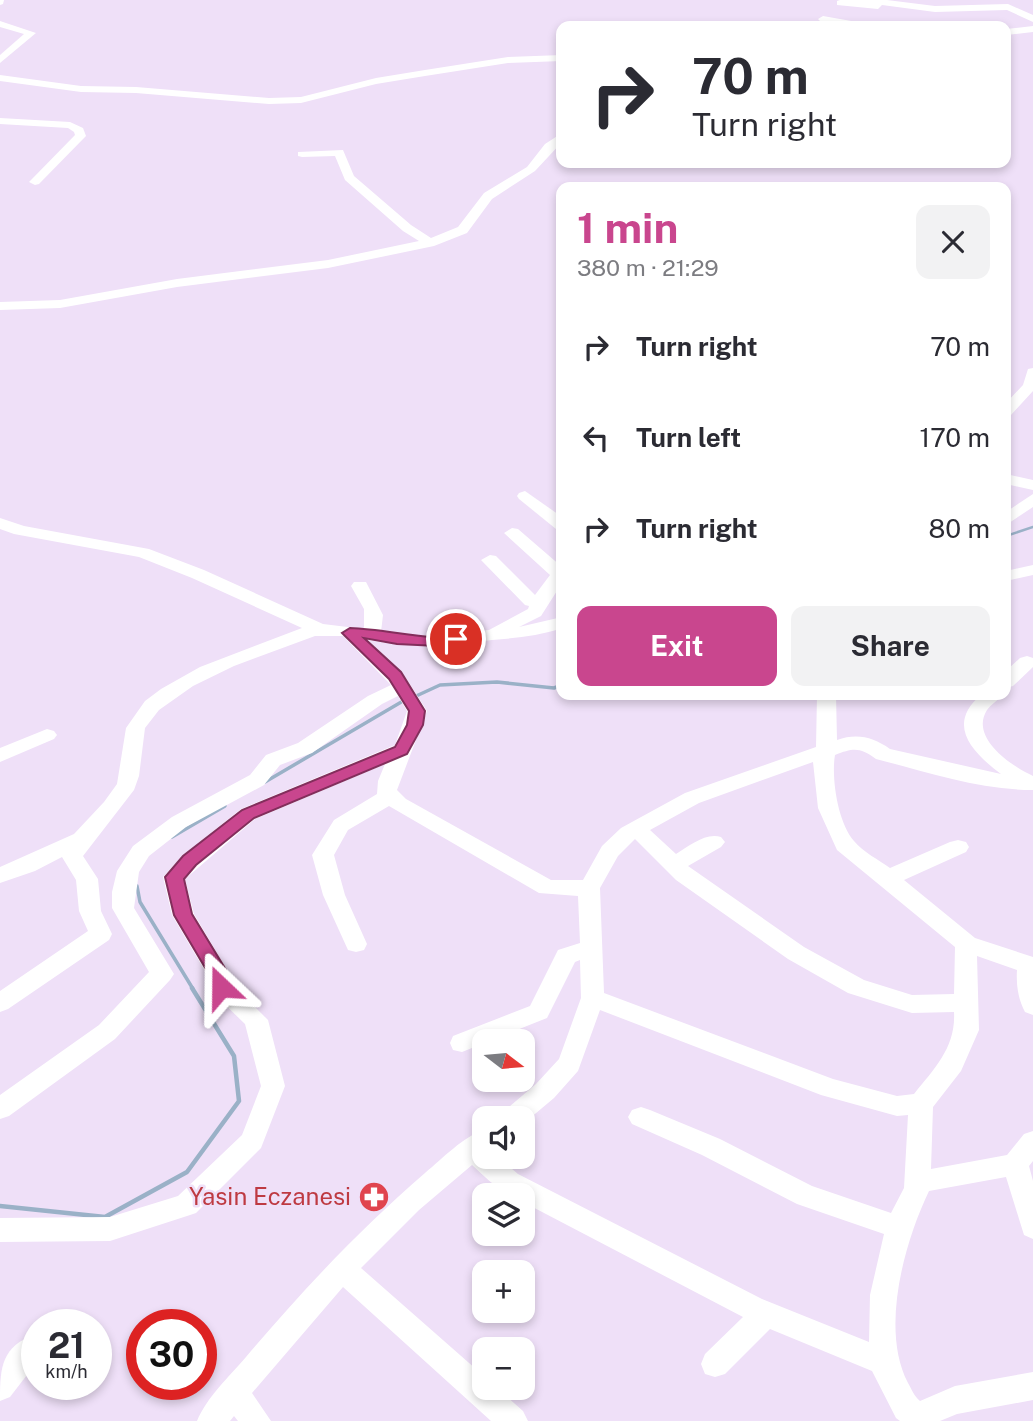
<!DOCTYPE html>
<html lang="en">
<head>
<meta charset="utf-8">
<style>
	:root { --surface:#fff; --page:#f2f2f3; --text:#2b2b33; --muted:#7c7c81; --accent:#c9468e }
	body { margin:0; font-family:"Public Sans",sans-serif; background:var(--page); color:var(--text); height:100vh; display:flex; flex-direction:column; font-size:26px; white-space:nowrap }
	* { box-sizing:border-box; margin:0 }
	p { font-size:23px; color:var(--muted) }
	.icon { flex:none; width:38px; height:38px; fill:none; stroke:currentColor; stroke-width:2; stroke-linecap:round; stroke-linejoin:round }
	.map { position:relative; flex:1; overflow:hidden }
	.drawer { position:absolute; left:556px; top:182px; width:455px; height:518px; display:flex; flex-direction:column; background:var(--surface); border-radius:14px; box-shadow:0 4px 10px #0003 }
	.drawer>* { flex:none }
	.top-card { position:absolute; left:556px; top:21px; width:455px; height:147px; border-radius:14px; box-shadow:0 4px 10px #0003; background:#fff; color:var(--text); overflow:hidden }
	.needle { width:46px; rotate:106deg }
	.fabs { position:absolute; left:472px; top:1029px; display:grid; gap:14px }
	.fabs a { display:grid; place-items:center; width:63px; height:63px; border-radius:14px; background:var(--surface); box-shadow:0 4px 10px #0003; font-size:35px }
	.speed { position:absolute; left:21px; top:1309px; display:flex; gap:14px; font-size:35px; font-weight:700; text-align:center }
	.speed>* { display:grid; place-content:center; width:91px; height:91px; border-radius:50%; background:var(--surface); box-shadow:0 4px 10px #0003; line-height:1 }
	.speed small { font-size:18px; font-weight:400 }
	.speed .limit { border:10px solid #d22; background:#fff; color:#111 }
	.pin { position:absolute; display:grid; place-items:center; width:60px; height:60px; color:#fff; margin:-30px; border:4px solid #fff; border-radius:50%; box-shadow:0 2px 7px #0007 }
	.me { position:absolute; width:77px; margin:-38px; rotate:337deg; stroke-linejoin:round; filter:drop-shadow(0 0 5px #0008) }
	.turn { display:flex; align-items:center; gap:24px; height:147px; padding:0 21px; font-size:32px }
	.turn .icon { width:91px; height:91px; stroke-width:2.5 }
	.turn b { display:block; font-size:49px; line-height:60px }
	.round { display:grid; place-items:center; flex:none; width:74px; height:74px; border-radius:14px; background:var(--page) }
	.headline { display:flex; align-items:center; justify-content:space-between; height:119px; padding:0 21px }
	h1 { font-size:42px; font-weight:700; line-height:52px; color:var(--accent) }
	.primary-button { display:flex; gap:14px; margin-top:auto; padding:14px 21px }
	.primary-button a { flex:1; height:80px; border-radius:14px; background:var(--accent); color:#fff; font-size:28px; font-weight:700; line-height:80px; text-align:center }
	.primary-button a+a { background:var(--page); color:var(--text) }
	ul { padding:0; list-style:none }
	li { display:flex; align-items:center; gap:21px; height:91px; padding:0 21px }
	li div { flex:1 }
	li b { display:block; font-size:26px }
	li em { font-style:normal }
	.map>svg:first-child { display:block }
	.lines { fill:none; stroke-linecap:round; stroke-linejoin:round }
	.stream-far2 { stroke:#9ab1c7; stroke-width:2.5 }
	.stream-far1 { stroke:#9ab1c7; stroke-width:3.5 }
	.stream { stroke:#9ab1c7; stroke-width:4.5 }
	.minor { fill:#fff; fill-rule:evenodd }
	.route { fill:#c9468e; stroke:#832e5c; stroke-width:2 }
	.labels { text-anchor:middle; stroke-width:5; stroke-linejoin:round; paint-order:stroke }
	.near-health-label { font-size:24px; fill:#be3a42; stroke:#efe0f8; text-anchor:end }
</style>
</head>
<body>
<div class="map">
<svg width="1033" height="1421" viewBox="0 0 1033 1421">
	<rect width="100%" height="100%" fill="#efe0f8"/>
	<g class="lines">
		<!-- stream-far2 -->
		<polyline class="stream-far2" points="1006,536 1033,527"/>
		<!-- stream-far1 -->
		<g class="stream-far1">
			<polyline points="414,697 440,685 497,682 554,688 562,685"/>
			<polyline points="265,782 403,701"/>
			<polyline points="172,837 225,806"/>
			<polyline points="137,886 140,902 193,989"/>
		</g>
		<!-- stream -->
		<polyline class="stream" points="0,1206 105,1217 187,1172 239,1101 234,1056 192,988"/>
		<!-- minor -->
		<g class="minor">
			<polygon points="0,0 4,0 3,4 0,5"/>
			<polygon points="840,0 887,0 935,6 1008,4 1033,15 1033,22 1007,10 935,12 882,5 878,9 837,5 837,1"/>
			<polygon points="823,16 857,22 904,23 909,26 839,26 820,21 818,19"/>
			<polygon points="0,21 36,33 0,63 0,55 24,34 0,27"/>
			<polygon points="925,23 939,26 920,26"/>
			<polygon points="1033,26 1033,32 1006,35 1006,29"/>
			<polygon points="562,55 562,61 508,63 425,76 376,84 301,103 269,104 136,93 81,92 0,81 0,75 81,86 136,87 269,98 301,97 376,78 425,70 508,57"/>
			<polygon points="0,118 70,122 83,128 86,136 39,184 35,185 29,182 31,180 75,135 74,132 68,128 0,124"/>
			<polygon points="562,133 562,142 535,171 492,199 467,233 434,246 328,268 177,287 60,308 0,310 0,302 60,300 177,279 328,260 419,241 403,231 345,180 335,156 302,157 298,156 298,152 343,150 354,176 411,225 431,238 458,227 484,193 527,167 545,144"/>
			<polygon points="1033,368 1033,391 1011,415 1006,416 1006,403 1023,385 1028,369"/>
			<polygon points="1006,474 1033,480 1033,490 1006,484"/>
			<polygon points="525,491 562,517 562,530 556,529 519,499 517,496 519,493"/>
			<polygon points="1033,494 1033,507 1006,525 1006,512"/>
			<path d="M0 518 24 526 149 549 204 570 323 624 364 629V609L351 586 354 582H366L383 615 381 632 422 636 489 630 528 609 529 606 525 605 481 560 490 555 496 556 535 595 550 575 504 533 512 528 518 529 562 567V583L541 616 519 627 562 617V628C539 636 516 638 492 640 449 645 411 648 368 640L402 672 427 711 397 790 406 799 551 880H583L602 846 621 828 685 793 816 747 817 695H836L837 740C857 733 873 737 890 749L1001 774C973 753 945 725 981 695H1002C998 701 991 704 987 710 969 738 1013 767 1033 776V790C980 790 927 772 876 759 860 747 853 748 835 755 831 778 838 823 854 841 863 852 879 860 890 868L950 842 958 840 966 842 969 847 966 852 904 880 975 938 1033 957V1015L1025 1012C1018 999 1016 984 1017 970L977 956 979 1030 961 1071 933 1107 931 1169 1007 1155 1024 1134 1033 1131V1161L1029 1166 1033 1181V1239L1024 1235 1006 1177 929 1191C904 1243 880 1330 908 1383 912 1390 914 1396 920 1401L955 1386 1033 1372V1400L957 1414 940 1421H900L896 1418 872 1371 770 1329 725 1374 715 1377 705 1374 701 1364 705 1354 743 1317 523 1202V1195C500 1195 488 1179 472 1165L419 1210 361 1268 485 1377V1388H497L523 1411 528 1421H491L343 1287 252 1393 271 1421H238L234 1416 230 1421H197C207 1397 229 1377 246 1357 301 1292 360 1229 425 1173 443 1158 463 1137 485 1129V1157H498L518 1174 762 1299 869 1342 870 1295 884 1234 797 1204 702 1155 632 1124 628 1117 632 1110 641 1107 650 1110 720 1139 812 1186 891 1213 904 1188 908 1115 897 1116 821 1095 600 1010 578 1071 554 1098 523 1124V1118H501L504 1111 536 1084 559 1059 581 998 580 960 575 962 547 1018 462 1052 453 1050 450 1043 453 1036 530 1006 558 950 580 943 578 896 539 893 389 806 348 830 334 855 345 895 367 944 364 950 356 952 348 950 323 895 312 855 334 820 377 794 378 781 385 764 255 819 185 879 194 914 227 970 231 983 268 1020 285 1086 261 1148 196 1213 187 1216 110 1241 0 1242V1218L110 1217 178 1196 242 1135 261 1086 245 1024 213 993 205 971 172 915 163 877 182 856 241 809 395 745 407 711 398 696 382 704 312 753 280 765 264 785 186 827 149 856 139 872 134 908 174 974 170 980 115 1039 9 1116 0 1119V1095L99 1025 149 972 112 908V892L117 871 133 846 172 817 250 775 266 755 298 743 368 696 391 685 343 636H315L234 666 193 686 159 710 145 728 139 776 134 790 83 856 98 879 101 911 112 934 109 940 8 1009 0 1012V991L88 931 79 911 76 880 62 857 35 871 0 883V867L74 834 104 802 117 784 126 728 145 701 161 689 200 667 302 628 192 578 139 557 14 534 0 529ZM813 762 818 808 837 850 955 947 954 994 912 995 864 980 804 947 688 866 721 847 725 842 721 837C706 832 689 846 676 854L650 830 699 803ZM635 839 676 880 788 959 848 993 912 1013 954 1012C956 1047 935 1068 914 1094L897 1096 833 1079 604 993 600 888 618 856Z"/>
			<polygon points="1033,565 1033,575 1006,581 1006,571"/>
			<polygon points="1027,656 1033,658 1033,667 1013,686 1006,688 1006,671 1020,658"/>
			<polygon points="47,729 54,731 57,735 54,739 0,762 0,748"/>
			<path d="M29 1337 37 1340V1362L10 1397 0 1401C0 1373 0 1349 29 1337Z"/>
		</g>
	</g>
	<!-- route -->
	<path class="route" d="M350 628C378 629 404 635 432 637 443 637 455 632 463 639L461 643 438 646 397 644 364 638 401 672 425 711 423 725 407 754 254 818 196 865 184 879 192 914 226 970 230 987 227 992 221 994 214 992 207 971 174 915 165 877 183 856 242 810 395 747 407 725 409 711 389 679 345 636 342 633Z"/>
	<!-- icons -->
	<defs>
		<g id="pharmacy-disc" transform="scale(1.575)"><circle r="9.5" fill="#e0444e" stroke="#efe0f8"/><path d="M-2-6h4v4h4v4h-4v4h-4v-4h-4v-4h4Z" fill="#fff"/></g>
	</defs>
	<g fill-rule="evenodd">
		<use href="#pharmacy-disc" x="374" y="1197"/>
	</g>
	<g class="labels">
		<!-- near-health labels -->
		<g class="near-health-label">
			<text x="351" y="1205">Yasin Eczanesi</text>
		</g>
	</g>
</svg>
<div class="fabs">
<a><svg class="needle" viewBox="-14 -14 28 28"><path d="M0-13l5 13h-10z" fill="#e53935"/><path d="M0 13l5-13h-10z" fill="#7c7c81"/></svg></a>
<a><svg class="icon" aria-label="sound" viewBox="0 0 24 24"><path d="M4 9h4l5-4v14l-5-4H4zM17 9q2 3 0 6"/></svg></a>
<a><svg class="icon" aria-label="layers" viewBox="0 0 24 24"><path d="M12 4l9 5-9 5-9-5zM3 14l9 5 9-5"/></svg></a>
<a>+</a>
<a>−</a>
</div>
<div class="speed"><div>21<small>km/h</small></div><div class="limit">30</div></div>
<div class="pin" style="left:456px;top:639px;background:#d93025"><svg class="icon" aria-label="arrive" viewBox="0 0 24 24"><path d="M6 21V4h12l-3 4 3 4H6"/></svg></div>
<svg class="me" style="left:221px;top:987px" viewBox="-20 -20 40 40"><path d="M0-17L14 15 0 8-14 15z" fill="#c9468e" stroke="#fff" stroke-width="4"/></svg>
<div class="top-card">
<div class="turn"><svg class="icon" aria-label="right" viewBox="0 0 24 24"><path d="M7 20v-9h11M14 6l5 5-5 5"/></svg><div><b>70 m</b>Turn right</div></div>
</div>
<section class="drawer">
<div class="headline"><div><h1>1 min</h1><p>380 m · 21:29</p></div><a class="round"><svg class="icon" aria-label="close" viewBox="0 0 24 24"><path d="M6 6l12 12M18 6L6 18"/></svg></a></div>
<ul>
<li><svg class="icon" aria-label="right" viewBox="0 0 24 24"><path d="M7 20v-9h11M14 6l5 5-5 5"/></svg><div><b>Turn right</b></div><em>70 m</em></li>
<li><svg class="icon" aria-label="left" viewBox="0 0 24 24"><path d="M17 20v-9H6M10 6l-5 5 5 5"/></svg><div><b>Turn left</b></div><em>170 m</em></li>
<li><svg class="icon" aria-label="right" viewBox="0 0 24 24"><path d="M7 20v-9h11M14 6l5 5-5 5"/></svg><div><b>Turn right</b></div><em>80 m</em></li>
</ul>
<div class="primary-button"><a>Exit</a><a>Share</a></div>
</section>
</div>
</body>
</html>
